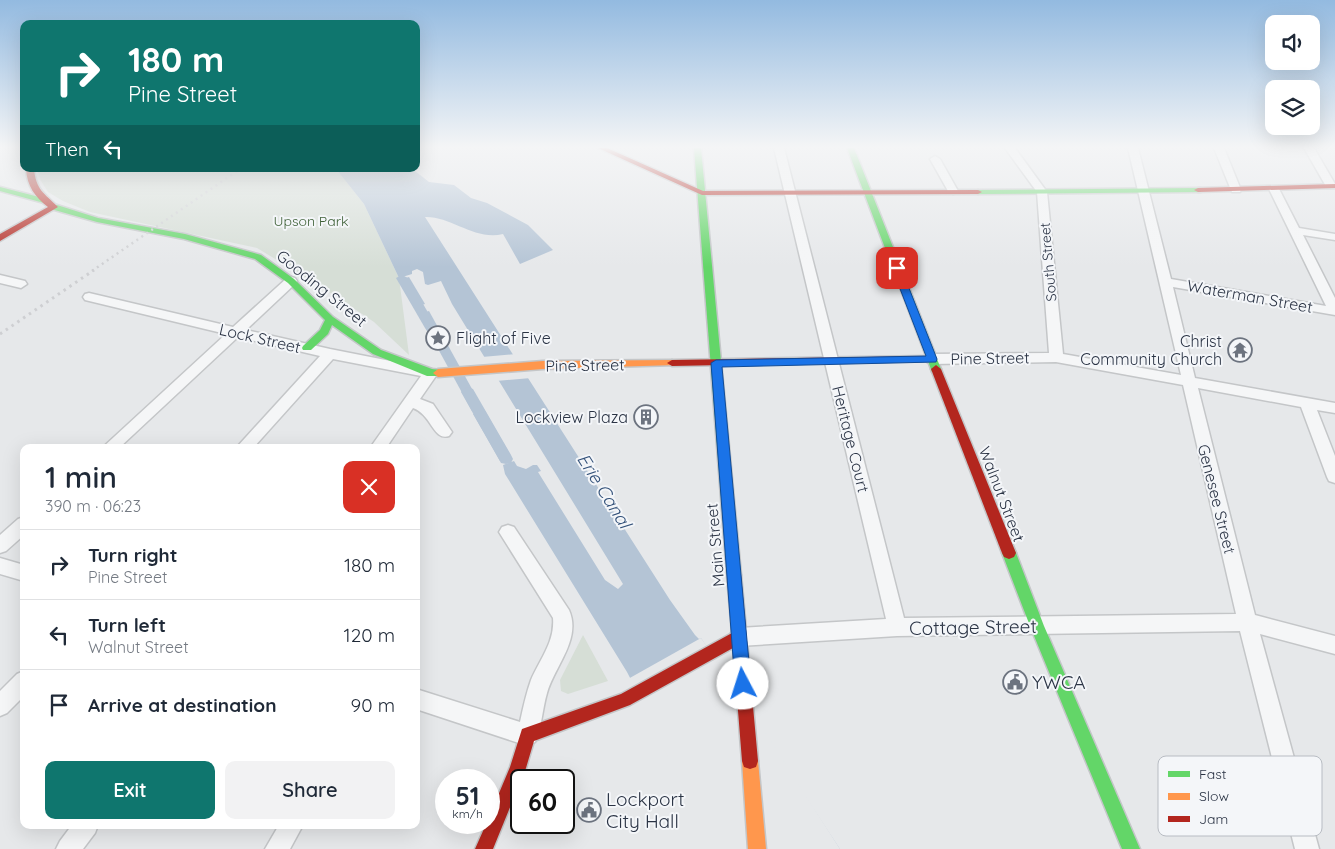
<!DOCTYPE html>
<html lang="en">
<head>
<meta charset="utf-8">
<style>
	:root { --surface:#fff; --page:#f2f2f3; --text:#1f2937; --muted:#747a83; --line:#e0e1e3; --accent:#0f766e }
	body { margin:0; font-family:Quicksand,sans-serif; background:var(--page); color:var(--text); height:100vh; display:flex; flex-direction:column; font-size:19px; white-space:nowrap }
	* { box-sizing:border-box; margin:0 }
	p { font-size:16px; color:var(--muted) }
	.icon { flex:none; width:28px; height:28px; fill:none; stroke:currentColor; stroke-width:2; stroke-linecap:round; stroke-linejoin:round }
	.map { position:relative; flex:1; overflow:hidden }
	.panel { position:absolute; left:20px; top:444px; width:400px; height:385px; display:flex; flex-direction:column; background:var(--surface); border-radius:10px; box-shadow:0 5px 20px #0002 }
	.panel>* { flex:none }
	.top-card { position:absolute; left:20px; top:20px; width:400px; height:152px; border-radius:10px; box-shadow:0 5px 20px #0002; background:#0f766e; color:#fff; overflow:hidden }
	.fabs { position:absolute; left:1265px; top:15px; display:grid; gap:10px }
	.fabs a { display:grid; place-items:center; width:55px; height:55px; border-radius:10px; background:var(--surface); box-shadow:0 5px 20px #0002; font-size:25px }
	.speed { position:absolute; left:435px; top:769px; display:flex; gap:10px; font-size:25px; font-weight:700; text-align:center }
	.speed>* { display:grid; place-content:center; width:65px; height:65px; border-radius:50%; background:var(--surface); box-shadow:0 5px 20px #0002; line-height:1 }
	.speed small { font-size:12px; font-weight:400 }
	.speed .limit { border:2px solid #111; border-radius:8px; background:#fff; color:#111 }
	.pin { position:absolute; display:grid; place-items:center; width:42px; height:42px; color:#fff; margin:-21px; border-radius:10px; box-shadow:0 2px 8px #0006 }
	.me { position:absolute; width:55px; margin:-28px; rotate:355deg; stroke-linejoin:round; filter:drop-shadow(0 0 4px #0008) }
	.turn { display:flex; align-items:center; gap:18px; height:105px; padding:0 25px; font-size:22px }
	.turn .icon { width:65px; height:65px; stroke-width:2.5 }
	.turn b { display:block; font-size:35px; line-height:42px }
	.then { display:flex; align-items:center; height:48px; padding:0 25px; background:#0003; gap:10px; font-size:19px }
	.round { display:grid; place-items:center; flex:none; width:52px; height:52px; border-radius:10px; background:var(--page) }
	.headline { display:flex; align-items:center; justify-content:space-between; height:85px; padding:0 25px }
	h1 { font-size:30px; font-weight:600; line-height:38px }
	.cta { display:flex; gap:10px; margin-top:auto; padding:10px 25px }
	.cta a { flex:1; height:58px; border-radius:10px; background:var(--accent); color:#fff; font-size:20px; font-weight:600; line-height:58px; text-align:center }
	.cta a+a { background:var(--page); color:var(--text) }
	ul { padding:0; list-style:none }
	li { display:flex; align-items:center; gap:15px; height:70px; padding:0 25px; border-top:1px solid var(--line) }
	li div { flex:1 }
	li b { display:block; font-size:19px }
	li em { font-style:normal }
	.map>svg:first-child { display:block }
	.green { fill:#d6ded6 }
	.water { fill:#b4c4d5 }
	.pier { fill:#e6e8ea }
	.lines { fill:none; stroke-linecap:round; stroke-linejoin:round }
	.canal { fill:#b4c4d5; fill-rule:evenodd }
	.street-casing { stroke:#c4c6c8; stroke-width:3 }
	.fast-casing { stroke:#c4c6c8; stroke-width:3 }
	.slow-casing { stroke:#c4c6c8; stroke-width:3 }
	.jam-casing { stroke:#c4c6c8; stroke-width:3 }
	.street { fill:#f5f6f7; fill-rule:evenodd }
	.fast { fill:#63d668; fill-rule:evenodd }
	.slow { fill:#ff974d; fill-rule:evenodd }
	.jam { fill:#b3261e; fill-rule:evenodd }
	.rail-far1 { stroke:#cecfd2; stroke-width:2.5; stroke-dasharray:2 4; stroke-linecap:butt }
	.rail { stroke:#cecfd2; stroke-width:3; stroke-dasharray:2.5 4.5; stroke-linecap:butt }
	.route { fill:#1a73e8; stroke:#114b97 }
	.labels { text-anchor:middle; stroke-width:4; stroke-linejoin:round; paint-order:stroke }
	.far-park-label { font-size:14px; fill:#3f6138; stroke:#f4f6f9 }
	.far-street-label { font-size:14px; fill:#2b3445; stroke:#f4f6f9 }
	.street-label { font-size:16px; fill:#2b3445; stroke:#f4f6f9 }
	.poi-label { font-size:16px; fill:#2b3445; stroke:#f4f6f9; text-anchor:end }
	.water-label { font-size:18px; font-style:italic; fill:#34527a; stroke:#f4f6f9 }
	.near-street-label { font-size:19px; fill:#2b3445; stroke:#f4f6f9 }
	.near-poi-label { font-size:19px; fill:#2b3445; stroke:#f4f6f9; text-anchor:start }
	.key { fill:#f4f6f9; stroke:#b8bcc3; stroke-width:1 }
	.key-label { font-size:14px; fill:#2b3445 }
</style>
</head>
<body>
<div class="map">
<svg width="1335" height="849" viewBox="0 0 1335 849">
	<rect width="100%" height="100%" fill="#e6e8ea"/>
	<!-- green -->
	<g class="green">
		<polygon points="37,169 336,169 364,204 399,278 409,355 374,322 320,286 257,248 90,212 63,201 48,192 41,181"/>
		<polygon points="583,635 608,681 568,694 561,691 560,680"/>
	</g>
	<!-- water -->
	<g class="water">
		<path d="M336 169H401L415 171 429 182 454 185 471 198 487 203 528 225 553 250 520 264 503 234C475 241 451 216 425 217L670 600 695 635 699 639 701 638 840 849H718L627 672 505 474 503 465 514 461 517 466 526 469 533 465H537L541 471 538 472 605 580 618 589 623 584 452 304 441 281 428 285 425 284 423 272 417 269 412 271V274L399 278 364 204Z"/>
		<polygon points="409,277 425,304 415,307 400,280"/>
		<polygon points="429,311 482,407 472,411 419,314"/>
		<polygon points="484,409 511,456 500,461 473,414"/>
	</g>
	<!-- pier -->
	<g class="pier">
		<polygon points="516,354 531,378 496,381 482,357"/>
		<polygon points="701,638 744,699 840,849 715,849 628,679"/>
	</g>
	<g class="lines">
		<!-- canal -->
		<g class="canal">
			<polygon points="402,275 408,278 437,328 435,331 427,331 425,328 396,278"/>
			<polygon points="468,387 473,389 511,455 513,459 511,463 506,464 501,463 461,392 463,389"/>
		</g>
		<!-- street casing -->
		<g class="street-casing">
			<g id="street">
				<polygon points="774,148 784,148 904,618 1236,614 1183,385 1056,362 932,364 927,362 925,359 927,356 932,354 1049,353 1037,192 1005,148 1015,148 1047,192 1063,354 1181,375 1128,148 1138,148 1171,279 1326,306 1269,189 1270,187 1278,187 1299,228 1335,234 1335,240 1303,235 1335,298 1335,315 1173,287 1195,378 1335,403 1335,413 1317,410 1335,456 1335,483 1329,481 1327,477 1301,407 1198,388 1255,615 1335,636 1335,654 1260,634 1319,849 1295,849 1240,631 897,636 739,646 732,643 729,637 732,631 739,628 886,619"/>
				<polygon points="1214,148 1224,148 1241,190 1240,192 1232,192 1231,190"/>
				<polygon points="1304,148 1314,148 1335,184 1335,188 1327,188"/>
				<polygon points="935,156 940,159 958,191 957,193 953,194 948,191 930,159"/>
				<polygon points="0,275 25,281 27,284 21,288 0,283"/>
				<path d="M291 277 295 278 297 281 295 284 246 330 330 349 436 370 438 373 420 399 433 404 452 432 449 436C433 441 432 415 413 408L386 448H370L421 376 333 359 253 448H236L320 356 238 337 119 448H102L226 334 85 300 83 297 85 294 89 293 233 327 287 278Z"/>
				<polygon points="24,517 24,535 6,551 0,553 0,535 18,519"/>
				<path d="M508 525 514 527 569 610C582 639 554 667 547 693 542 710 542 727 535 742L528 746 416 709V689L520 722C523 708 526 694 531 680 540 659 555 642 553 618L499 532 502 527Z"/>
				<polygon points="0,558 24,565 24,581 0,574"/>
				<polygon points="24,671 24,696 7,713 0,716 0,691 17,674"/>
				<polygon points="72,825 98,825 95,833 83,849 56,849 60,841"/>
				<polygon points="279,825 303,825 290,849 265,849"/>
			</g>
		</g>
		<!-- fast casing -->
		<g class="fast-casing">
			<g id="fast">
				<polygon points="694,148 701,148 741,575 739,579 734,581 729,579 727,575"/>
				<polygon points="847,148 854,148 941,369 940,372 932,372 931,369"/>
				<polygon points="0,187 47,199 48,201 44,203 0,191"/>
				<polygon points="1198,188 1201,188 1201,192 978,194 974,192 978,190"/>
				<polygon points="51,205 57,205 98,218 185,234 261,255 294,279 333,317 381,350 432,369 442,370 443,373 442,376 427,376 373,354 332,325 328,334 311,350 303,350 302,348 303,346 320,330 325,320 288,283 255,259 184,239 97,222 51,209"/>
				<polygon points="1009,547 1014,549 1016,553 1044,626 1140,849 1122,849 1030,626 1002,553 1004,549"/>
			</g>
		</g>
		<!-- slow casing -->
		<g class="slow-casing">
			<g id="slow">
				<polygon points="672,360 677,363 676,365 543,369 438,377 433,373 438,369 543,361"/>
				<polygon points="750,753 756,755 758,761 766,849 748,849 742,761 744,755"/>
			</g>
		</g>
		<!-- jam casing -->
		<g class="jam-casing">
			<g id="jam">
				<polygon points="598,148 607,148 703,191 978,190 982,192 978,194 702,195"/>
				<path d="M26 169H34C36 190 44 193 58 207L0 241V234L48 207C35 197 27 186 26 169Z"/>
				<polygon points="1335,184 1335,188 1198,192 1194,190 1198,188"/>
				<polygon points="932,356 936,357 937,359 936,361 672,366 667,363 672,360"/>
				<polygon points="936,365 941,369 1016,553 1014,557 1009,559 1004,557 1002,553 931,369"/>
				<polygon points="734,569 739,571 741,575 758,761 756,767 750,769 744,767 742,761 733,648 630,705 534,741 526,768 493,849 475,849 487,822 489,822 489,817 510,767 522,729 621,694 732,633 727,575 729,571"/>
			</g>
		</g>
		<!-- street -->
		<use href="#street" class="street"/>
		<!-- fast -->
		<use href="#fast" class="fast"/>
		<!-- slow -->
		<use href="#slow" class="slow"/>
		<!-- jam -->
		<use href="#jam" class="jam"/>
		<!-- rail-far1 -->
		<polyline class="rail-far1" points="92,271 240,169"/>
		<!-- rail -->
		<polyline class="rail" points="0,334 94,270"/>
	</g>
	<!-- sky -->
	<linearGradient id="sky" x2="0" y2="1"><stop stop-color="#93bae0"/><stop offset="0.55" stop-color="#f4f5f6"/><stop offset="1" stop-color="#f4f5f6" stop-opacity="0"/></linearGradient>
	<rect width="1335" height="267" fill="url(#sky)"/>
	<!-- route -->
	<polygon class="route" points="897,265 901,268 937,359 936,362 722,367 751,684 748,689 743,691 738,689 735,684 711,363 716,360 926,356 892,268"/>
	<!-- icons -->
	<defs>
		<g id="sight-ring" transform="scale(1.25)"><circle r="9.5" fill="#f4f6f9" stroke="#6c737f" stroke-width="1.5"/><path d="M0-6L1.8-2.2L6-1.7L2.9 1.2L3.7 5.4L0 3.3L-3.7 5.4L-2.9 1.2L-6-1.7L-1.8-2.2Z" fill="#6c737f"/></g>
		<g id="temple-ring" transform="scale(1.25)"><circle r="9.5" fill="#f4f6f9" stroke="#6c737f" stroke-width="1.5"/><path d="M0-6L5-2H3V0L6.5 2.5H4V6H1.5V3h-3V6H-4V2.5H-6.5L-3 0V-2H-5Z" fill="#6c737f"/></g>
		<g id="building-ring" transform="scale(1.25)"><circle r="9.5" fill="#f4f6f9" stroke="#6c737f" stroke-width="1.5"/><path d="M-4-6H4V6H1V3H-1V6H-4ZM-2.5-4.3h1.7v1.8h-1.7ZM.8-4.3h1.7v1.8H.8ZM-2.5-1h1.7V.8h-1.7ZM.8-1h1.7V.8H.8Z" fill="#6c737f"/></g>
		<g id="civic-ring" transform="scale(1.25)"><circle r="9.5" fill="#f4f6f9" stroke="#6c737f" stroke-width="1.5"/><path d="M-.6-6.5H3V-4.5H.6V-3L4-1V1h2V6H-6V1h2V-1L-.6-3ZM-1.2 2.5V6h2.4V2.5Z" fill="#6c737f"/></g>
	</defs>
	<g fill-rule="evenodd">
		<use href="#sight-ring" x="438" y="338"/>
		<use href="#temple-ring" x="1240" y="350"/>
		<use href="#building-ring" x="646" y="417"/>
		<use href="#civic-ring" x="1015" y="682"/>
		<use href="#civic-ring" x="589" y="810"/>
	</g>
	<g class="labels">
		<!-- far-park labels -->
		<g class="far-park-label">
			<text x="311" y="226">Upson Park</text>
		</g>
		<!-- far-street labels -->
		<g class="far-street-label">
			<text transform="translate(1048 262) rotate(-95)" y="5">South Street</text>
		</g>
		<!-- street labels -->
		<g class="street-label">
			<text transform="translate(322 288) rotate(39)" y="6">Gooding Street</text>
			<text transform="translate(1250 296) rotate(10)" y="6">Waterman Street</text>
			<text transform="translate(260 338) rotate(13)" y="6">Lock Street</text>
			<text transform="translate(990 358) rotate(-1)" y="6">Pine Street</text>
			<text transform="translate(585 365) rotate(-1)" y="6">Pine Street</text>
			<text transform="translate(851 439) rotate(76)" y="6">Heritage Court</text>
			<text transform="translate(1002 494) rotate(69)" y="6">Walnut Street</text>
			<text transform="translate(1217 499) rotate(76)" y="6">Genesee Street</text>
			<text transform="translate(715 545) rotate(-95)" y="6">Main Street</text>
		</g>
		<!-- poi labels -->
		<g class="poi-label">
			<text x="456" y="344" text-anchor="start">Flight of Five</text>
			<text x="1222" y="347">Christ<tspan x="1222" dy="18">Community Church</tspan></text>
			<text x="628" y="423">Lockview Plaza</text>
		</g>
		<!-- water labels -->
		<g class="water-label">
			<text transform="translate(604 491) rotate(58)" y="6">Erie Canal</text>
		</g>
		<!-- near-street labels -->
		<g class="near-street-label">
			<text transform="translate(973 627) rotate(-1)" y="7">Cottage Street</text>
		</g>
		<!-- near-poi labels -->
		<g class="near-poi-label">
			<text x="1032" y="689">YWCA</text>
			<text x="606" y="806">Lockport<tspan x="606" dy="22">City Hall</tspan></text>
		</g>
	</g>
	<!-- legend -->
	<rect x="1158" y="756" width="164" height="80" rx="8" class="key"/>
	<rect x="1168" y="771" width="22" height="6" fill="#63d668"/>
	<rect x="1168" y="793" width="22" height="7" fill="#ff974d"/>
	<rect x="1168" y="816" width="22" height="6" fill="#b3261e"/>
	<g class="key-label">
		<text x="1199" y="779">Fast</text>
		<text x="1199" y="801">Slow</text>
		<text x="1199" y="824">Jam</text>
	</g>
</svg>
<div class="fabs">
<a><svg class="icon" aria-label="sound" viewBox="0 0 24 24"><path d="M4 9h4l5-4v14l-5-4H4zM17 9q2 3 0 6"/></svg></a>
<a><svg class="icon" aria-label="layers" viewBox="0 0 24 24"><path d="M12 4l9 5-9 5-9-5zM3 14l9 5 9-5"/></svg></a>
</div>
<div class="speed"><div>51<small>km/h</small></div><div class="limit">60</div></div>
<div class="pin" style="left:897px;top:268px;background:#d93025"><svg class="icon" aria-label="arrive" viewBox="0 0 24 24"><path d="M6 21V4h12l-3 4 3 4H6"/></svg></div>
<svg class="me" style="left:743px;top:684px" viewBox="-20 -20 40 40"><circle r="19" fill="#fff"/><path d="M0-13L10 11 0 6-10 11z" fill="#1a73e8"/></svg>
<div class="top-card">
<div class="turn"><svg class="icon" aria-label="right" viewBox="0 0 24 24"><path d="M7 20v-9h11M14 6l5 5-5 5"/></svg><div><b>180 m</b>Pine Street</div></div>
<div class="then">Then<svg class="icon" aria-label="left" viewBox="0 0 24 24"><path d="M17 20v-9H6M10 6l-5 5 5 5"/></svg></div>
</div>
<section class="panel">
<div class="headline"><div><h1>1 min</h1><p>390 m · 06:23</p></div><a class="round" style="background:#d93025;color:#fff"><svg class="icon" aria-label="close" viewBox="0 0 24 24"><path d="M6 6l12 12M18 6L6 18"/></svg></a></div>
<ul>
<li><svg class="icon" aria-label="right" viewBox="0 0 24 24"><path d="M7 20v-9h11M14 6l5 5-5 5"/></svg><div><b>Turn right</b><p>Pine Street</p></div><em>180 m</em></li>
<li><svg class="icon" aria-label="left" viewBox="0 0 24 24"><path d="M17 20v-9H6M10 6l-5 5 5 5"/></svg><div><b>Turn left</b><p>Walnut Street</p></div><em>120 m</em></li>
<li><svg class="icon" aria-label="arrive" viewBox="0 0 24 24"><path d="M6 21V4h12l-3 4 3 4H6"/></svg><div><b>Arrive at destination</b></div><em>90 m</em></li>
</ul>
<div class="cta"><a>Exit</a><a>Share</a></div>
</section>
</div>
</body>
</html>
